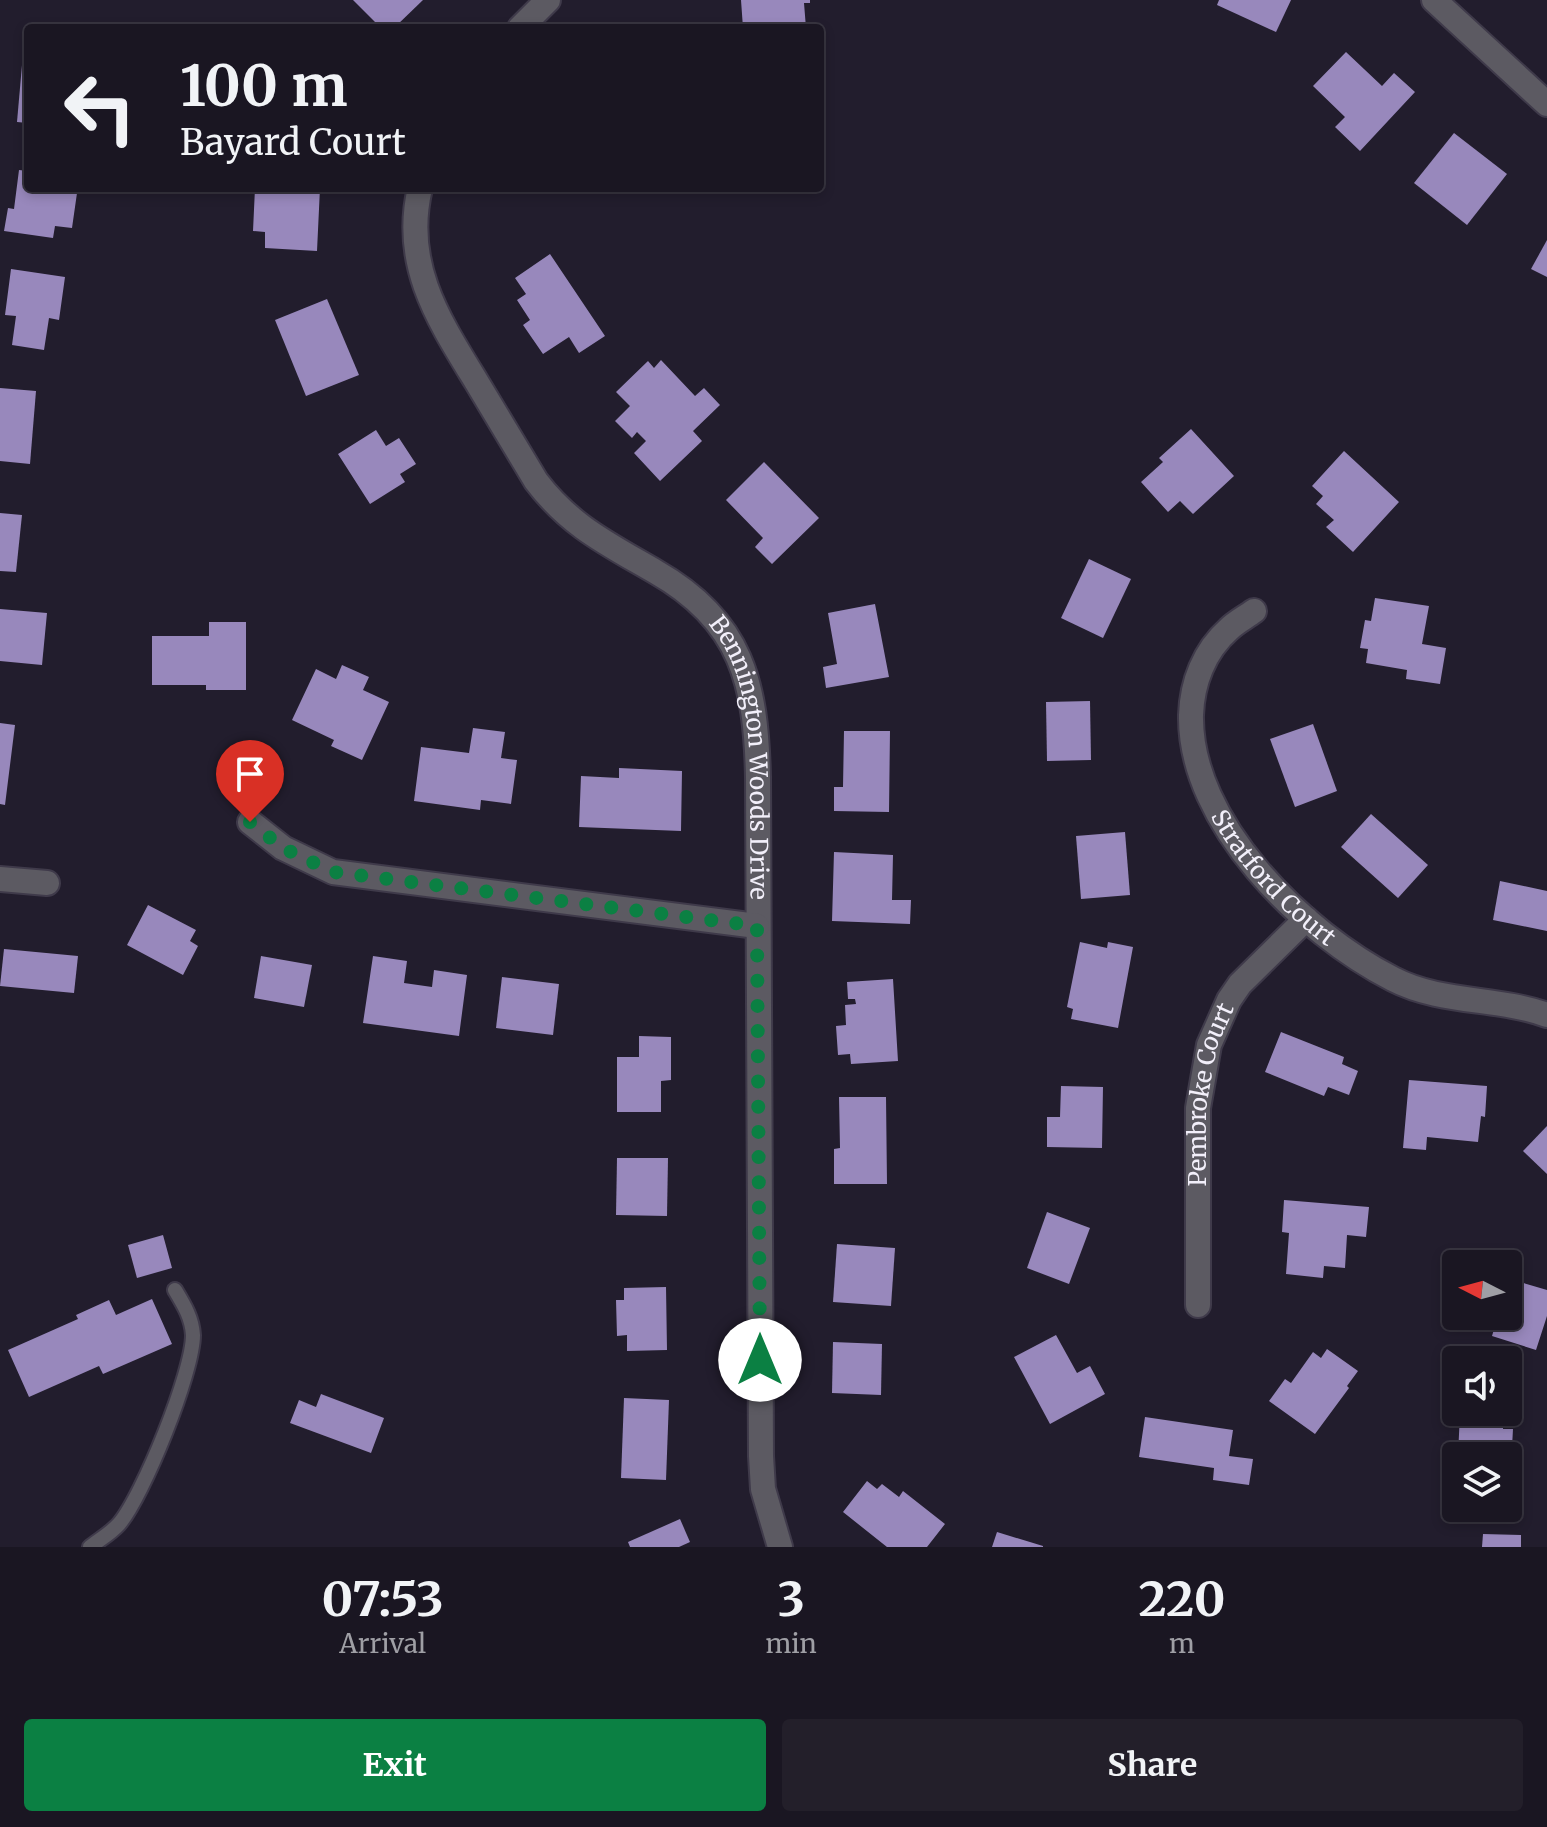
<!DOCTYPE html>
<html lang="en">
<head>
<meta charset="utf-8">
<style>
	:root { --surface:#1a1622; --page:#231f2a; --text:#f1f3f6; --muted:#9f9fa5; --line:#383540; --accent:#0b8043 }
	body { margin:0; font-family:Merriweather,serif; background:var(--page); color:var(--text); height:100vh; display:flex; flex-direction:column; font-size:30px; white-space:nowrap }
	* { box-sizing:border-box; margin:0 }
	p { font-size:26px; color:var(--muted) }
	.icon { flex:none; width:44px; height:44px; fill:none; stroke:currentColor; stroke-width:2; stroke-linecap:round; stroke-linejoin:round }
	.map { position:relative; height:1547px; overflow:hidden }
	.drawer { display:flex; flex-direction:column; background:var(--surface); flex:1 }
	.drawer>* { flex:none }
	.hud { position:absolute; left:24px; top:24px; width:800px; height:168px; border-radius:8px; box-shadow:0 4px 12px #0003,0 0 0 2px var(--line); background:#1a1622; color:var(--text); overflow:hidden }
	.needle { width:52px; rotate:276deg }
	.buttons { position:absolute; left:1442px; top:1250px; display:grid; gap:16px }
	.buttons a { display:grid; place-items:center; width:80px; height:80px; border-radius:8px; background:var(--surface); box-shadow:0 4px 12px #0003,0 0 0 2px var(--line); font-size:40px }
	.pin { position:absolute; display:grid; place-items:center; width:68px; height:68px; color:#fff; margin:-82px -34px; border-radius:50% 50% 50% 0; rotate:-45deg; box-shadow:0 0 8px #0007 }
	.pin .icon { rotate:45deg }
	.me { position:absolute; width:88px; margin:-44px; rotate:0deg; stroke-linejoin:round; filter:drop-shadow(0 0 6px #0008) }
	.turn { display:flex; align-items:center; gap:28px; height:168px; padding:0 24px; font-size:36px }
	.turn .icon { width:104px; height:104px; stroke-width:2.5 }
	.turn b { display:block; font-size:56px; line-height:68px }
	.eta { display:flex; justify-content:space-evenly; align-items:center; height:136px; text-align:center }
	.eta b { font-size:48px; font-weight:700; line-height:56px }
	.cta { display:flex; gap:16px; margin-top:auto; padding:16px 24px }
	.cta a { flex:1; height:92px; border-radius:8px; background:var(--accent); color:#fff; font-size:32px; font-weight:700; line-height:92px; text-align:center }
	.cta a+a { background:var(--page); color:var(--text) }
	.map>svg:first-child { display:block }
	.building { fill:#9888bc }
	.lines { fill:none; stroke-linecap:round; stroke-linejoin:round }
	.lane-casing { stroke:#3f3a4a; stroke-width:18 }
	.street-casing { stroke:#3f3a4a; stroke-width:28 }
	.lane { stroke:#5c5a62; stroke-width:14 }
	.street { stroke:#5c5a62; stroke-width:24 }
	.route { stroke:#0b8043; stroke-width:14; stroke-dasharray:0 25.2 }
	.labels { text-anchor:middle; stroke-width:8; stroke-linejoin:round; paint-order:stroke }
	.street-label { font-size:24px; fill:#f2effa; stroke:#0b090f }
</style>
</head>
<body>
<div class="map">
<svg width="1547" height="1547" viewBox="0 0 1547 1547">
	<rect width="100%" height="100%" fill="#221d2d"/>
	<!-- building -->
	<g class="building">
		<polygon points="353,0 423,0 394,28 381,28"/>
		<polygon points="741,0 810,0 810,3 804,3 806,28 743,28"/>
		<polygon points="1219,0 1291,0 1276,32 1217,5"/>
		<polygon points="1346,52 1382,86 1394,73 1415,92 1360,151 1335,127 1345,117 1313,86"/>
		<polygon points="22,65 28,66 28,123 17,122"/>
		<polygon points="1454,133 1507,174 1467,225 1414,183"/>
		<polygon points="19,170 28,171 28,188 58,188 57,190 77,193 72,228 55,226 53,238 4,231 8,208 14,209"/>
		<polygon points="255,188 320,188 317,251 265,248 265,232 253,231"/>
		<polygon points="1547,240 1547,277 1531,269"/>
		<polygon points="550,254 605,336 579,353 569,337 543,354 523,325 530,320 517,300 526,294 515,278"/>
		<polygon points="11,269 65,277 59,320 49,318 44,350 12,345 16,316 5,315"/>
		<polygon points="327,299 359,375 306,396 275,320"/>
		<polygon points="661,360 695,396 704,388 720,405 693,431 702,441 660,481 634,453 646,441 637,432 632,438 615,421 630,406 616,392 648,361 654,368"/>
		<polygon points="0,388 36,391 30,464 0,461"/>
		<polygon points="1191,429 1234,476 1193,514 1180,501 1168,512 1141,482 1163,462 1159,458"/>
		<polygon points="376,430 386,446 399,438 416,464 400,474 405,482 370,504 338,454"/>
		<polygon points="1344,451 1399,502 1353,552 1326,527 1334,520 1316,504 1323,496 1312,486"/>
		<polygon points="764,462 819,518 772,564 755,547 763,538 726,500"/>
		<polygon points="0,513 22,515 16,572 0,571"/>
		<polygon points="1089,559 1131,579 1103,638 1061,618"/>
		<polygon points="1375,598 1429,606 1422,644 1446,648 1440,684 1406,679 1407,670 1366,663 1368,649 1360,648 1365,620 1371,621"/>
		<polygon points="875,604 889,677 826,688 823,667 837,664 828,613"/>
		<polygon points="0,609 47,613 42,665 0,661"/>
		<polygon points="209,622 246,622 246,690 206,690 206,685 152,685 152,636 209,636"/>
		<polygon points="342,665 369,677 363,690 389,702 362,760 331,746 334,740 292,720 316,669 336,679"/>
		<polygon points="1090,701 1091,760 1047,761 1046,702"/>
		<polygon points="0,723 15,725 5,805 0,804"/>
		<polygon points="1313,724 1337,791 1295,807 1270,739"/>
		<polygon points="473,728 505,732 501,758 517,760 511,804 481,800 480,810 414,801 421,747 469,753"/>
		<polygon points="844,731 890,731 889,812 834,811 834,787 843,787"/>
		<polygon points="619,768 682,771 681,831 579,827 581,776 619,778"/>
		<polygon points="1371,814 1428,865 1398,898 1341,847"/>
		<polygon points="1125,832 1130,895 1081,899 1076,836"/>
		<polygon points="834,852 893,855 892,900 911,900 910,924 832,921"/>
		<polygon points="1500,881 1547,891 1547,931 1493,920"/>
		<polygon points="148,905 196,930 190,941 198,946 183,975 127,945"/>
		<polygon points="1080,942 1107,948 1108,942 1133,947 1118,1028 1071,1019 1073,1009 1067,1007"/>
		<polygon points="4,949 78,956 74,993 0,986"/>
		<polygon points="261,956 312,965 304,1007 254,998"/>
		<polygon points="373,956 407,961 404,983 432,987 434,970 467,975 459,1036 363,1023"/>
		<polygon points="502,977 559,984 553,1035 496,1028"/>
		<polygon points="893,979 898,1061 851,1064 850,1054 838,1055 836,1026 846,1025 845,1005 856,1004 855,999 848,999 847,982"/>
		<polygon points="1281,1032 1344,1057 1342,1064 1358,1071 1349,1095 1328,1087 1324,1096 1265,1072"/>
		<polygon points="639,1036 671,1037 671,1080 661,1081 661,1112 617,1112 617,1057 639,1057"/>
		<polygon points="1409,1080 1487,1086 1485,1117 1481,1116 1478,1142 1427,1137 1426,1150 1403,1148"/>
		<polygon points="1061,1086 1103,1087 1102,1148 1047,1147 1047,1117 1060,1117"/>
		<polygon points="839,1097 886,1097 887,1184 834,1184 834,1149 840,1148"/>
		<polygon points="1547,1126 1547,1174 1523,1151"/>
		<polygon points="617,1158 668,1158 667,1216 616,1215"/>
		<polygon points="1284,1200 1369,1207 1366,1237 1347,1235 1345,1268 1324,1266 1323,1278 1286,1274 1289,1233 1282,1232"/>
		<polygon points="1047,1212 1090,1228 1069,1284 1027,1268"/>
		<polygon points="163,1235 172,1268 137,1278 128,1245"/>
		<polygon points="837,1244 895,1248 891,1306 833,1302"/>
		<polygon points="1510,1279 1547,1290 1547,1316 1536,1350 1492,1336 1498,1316 1508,1316"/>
		<polygon points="666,1287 667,1350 627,1351 627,1335 617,1336 616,1300 624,1300 624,1288"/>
		<polygon points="152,1299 172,1344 103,1374 99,1366 29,1397 8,1350 78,1319 76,1315 109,1300 116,1315"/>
		<polygon points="1056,1335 1077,1373 1090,1366 1105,1394 1050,1424 1014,1357"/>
		<polygon points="833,1342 882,1344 881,1395 832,1393"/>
		<polygon points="1327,1349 1358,1371 1347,1386 1349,1388 1315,1434 1269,1401 1285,1379 1291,1383 1313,1352 1321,1358"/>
		<polygon points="321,1394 384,1418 371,1453 290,1423 299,1400 316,1407"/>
		<polygon points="624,1398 669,1400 666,1480 621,1478"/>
		<polygon points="1460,1412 1504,1412 1503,1429 1513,1429 1511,1465 1508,1465 1508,1456 1458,1456"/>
		<polygon points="1145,1417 1233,1430 1229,1456 1253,1459 1249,1485 1213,1480 1214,1468 1139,1457"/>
		<polygon points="867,1481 877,1489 882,1484 899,1497 903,1491 945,1524 927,1547 887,1547 843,1512"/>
		<polygon points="680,1519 690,1542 679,1547 630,1547 628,1542"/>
		<polygon points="997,1532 1043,1546 1043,1547 992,1547"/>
		<polygon points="1483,1534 1521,1535 1521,1547 1482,1547"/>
	</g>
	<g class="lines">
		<!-- lane casing -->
		<g class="lane-casing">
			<path id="lane" d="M90 1547C99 1540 111 1533 119 1524 143 1496 193 1372 193 1335 192 1318 184 1305 175 1290"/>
		</g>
		<!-- street casing -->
		<g class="street-casing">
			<g id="street">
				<polyline points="1434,0 1547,104"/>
				<polyline points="520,28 548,0"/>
				<path id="s1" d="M420 188C402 264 438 319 476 381 496 414 516 448 536 481 570 526 608 544 656 572 742 621 756 684 758 777L761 1456 763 1489 780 1547"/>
				<path id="s2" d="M1254 611C1246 617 1236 622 1229 629 1204 651 1192 683 1191 715 1189 823 1303 933 1393 979 1441 1004 1498 997 1547 1015"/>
				<polyline points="250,822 283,848 333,872 757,926"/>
				<polyline points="0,879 47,883"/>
				<path id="s3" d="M1198 1305V1108L1209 1045 1229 1000 1240 984 1306 919"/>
			</g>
		</g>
		<!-- lane -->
		<use href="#lane" class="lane"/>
		<!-- street -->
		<use href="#street" class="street"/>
	</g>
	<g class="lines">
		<!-- route -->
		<polyline class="route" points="250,822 283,848 333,872 757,926 760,1360"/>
	</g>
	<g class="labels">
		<!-- street labels -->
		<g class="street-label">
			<text dy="8" stroke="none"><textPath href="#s1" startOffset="696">Bennington Woods Drive</textPath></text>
			<text dy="8" stroke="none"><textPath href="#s2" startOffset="316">Stratford Court</textPath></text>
			<text dy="8" stroke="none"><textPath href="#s3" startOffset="212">Pembroke Court</textPath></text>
		</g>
	</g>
</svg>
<div class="buttons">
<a><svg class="needle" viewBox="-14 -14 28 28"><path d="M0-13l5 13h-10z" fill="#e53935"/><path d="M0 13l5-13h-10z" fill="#9f9fa5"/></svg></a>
<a><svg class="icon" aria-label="sound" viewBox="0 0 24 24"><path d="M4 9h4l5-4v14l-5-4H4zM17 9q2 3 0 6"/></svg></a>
<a><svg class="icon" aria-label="layers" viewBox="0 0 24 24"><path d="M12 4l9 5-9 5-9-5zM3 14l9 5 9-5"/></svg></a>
</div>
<div class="pin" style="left:250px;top:822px;background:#d93025"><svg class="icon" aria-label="arrive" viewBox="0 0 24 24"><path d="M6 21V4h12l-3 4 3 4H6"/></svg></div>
<svg class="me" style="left:760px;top:1360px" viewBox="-20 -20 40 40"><circle r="19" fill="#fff"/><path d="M0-13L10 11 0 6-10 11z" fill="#0b8043"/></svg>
<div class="hud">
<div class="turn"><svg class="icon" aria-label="left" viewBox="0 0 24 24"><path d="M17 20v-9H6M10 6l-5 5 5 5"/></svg><div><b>100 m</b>Bayard Court</div></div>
</div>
</div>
<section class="drawer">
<div class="eta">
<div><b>07:53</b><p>Arrival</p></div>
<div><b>3</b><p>min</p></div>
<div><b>220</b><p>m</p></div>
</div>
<div class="cta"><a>Exit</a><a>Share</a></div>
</section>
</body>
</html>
